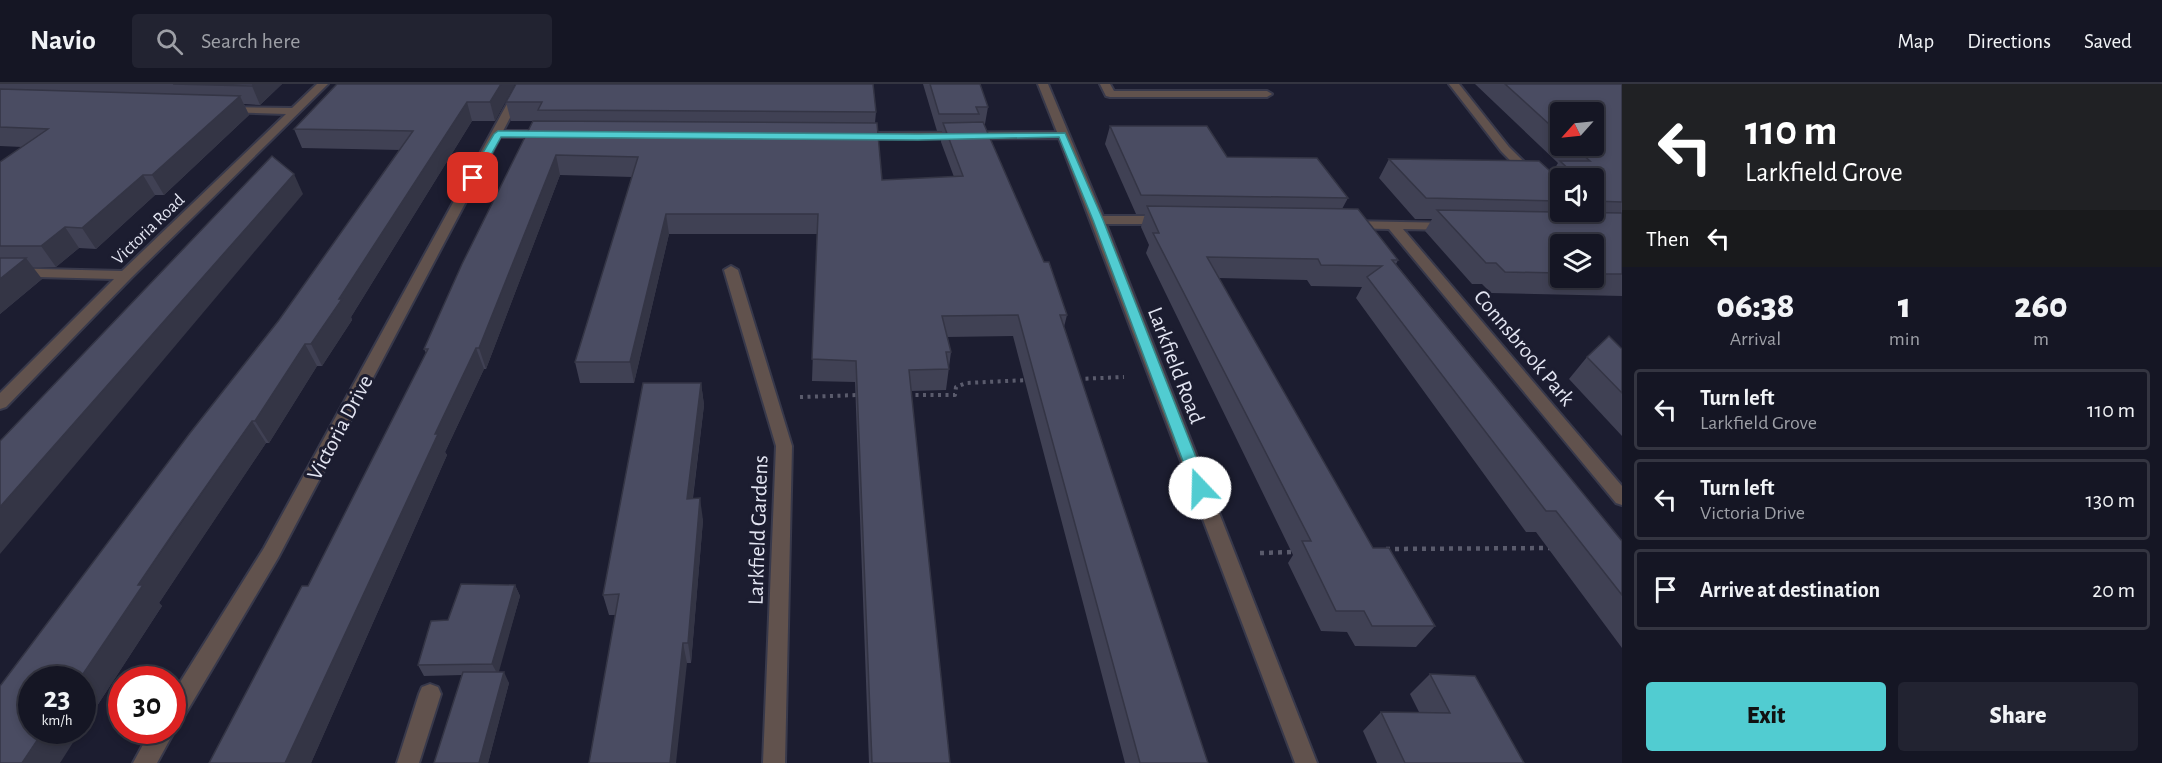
<!DOCTYPE html>
<html lang="en">
<head>
<meta charset="utf-8">
<style>
	:root { --surface:#151624; --page:#222331; --text:#f1f3f6; --muted:#9d9fa6; --line:#343541; --accent:#51ccd1 }
	body { margin:0; font-family:"Alegreya Sans",sans-serif; background:var(--page); color:var(--text); height:100vh; display:flex; flex-direction:column; font-size:22px; white-space:nowrap }
	* { box-sizing:border-box; margin:0 }
	p { font-size:20px; color:var(--muted) }
	.icon { flex:none; width:33px; height:33px; fill:none; stroke:currentColor; stroke-width:2; stroke-linecap:round; stroke-linejoin:round }
	.map { position:relative; flex:1; overflow:hidden }
	.drawer { display:flex; flex-direction:column; background:var(--surface); width:540px }
	.drawer>* { flex:none }
	.top-card { background:#202124; color:#fff; overflow:hidden }
	.needle { width:39px; rotate:243deg }
	.buttons { position:absolute; left:1550px; top:18px; display:grid; gap:12px }
	.buttons a { display:grid; place-items:center; width:54px; height:54px; border-radius:6px; background:var(--surface); box-shadow:0 3px 9px #0003,0 0 0 2px var(--line); font-size:30px }
	.speed { position:absolute; left:18px; top:582px; display:flex; gap:12px; font-size:30px; font-weight:700; text-align:center }
	.speed>* { display:grid; place-content:center; width:78px; height:78px; border-radius:50%; background:var(--surface); box-shadow:0 3px 9px #0003,0 0 0 2px var(--line); line-height:1 }
	.speed small { font-size:15px; font-weight:400 }
	.speed .limit { border:9px solid #d22; background:#fff; color:#111 }
	.pin { position:absolute; display:grid; place-items:center; width:51px; height:51px; color:#fff; margin:-26px; border-radius:12px; box-shadow:0 3px 9px #0006 }
	.me { position:absolute; width:66px; margin:-33px; rotate:339deg; stroke-linejoin:round; filter:drop-shadow(0 0 4px #0008) }
	.turn { display:flex; align-items:center; gap:21px; height:126px; padding:0 24px; font-size:27px }
	.turn .icon { width:78px; height:78px; stroke-width:2.5 }
	.turn b { display:block; font-size:42px; line-height:51px }
	.then { display:flex; align-items:center; height:57px; padding:0 24px; background:#0003; gap:12px; font-size:22px }
	.eta { display:flex; justify-content:space-evenly; align-items:center; height:102px; text-align:center }
	.eta b { font-size:36px; font-weight:800; line-height:42px }
	.button { display:flex; gap:12px; margin-top:auto; padding:12px 24px }
	.button a { flex:1; height:69px; border-radius:6px; background:var(--accent); color:#111; font-size:24px; font-weight:800; line-height:69px; text-align:center }
	.button a+a { background:var(--page); color:var(--text) }
	ul { padding:0; list-style:none }
	li { display:flex; align-items:center; gap:18px; height:81px; margin:0 12px 9px; padding:0 12px; border:3px solid var(--line); border-radius:6px }
	li div { flex:1 }
	li b { display:block; font-size:22px }
	li em { font-style:normal }
	header { display:flex; align-items:center; gap:36px; box-sizing:border-box; height:84px; padding:0 30px; background:var(--surface); border-bottom:2px solid var(--line) }
	header strong { font-size:28px }
	nav { display:flex; gap:33px; margin-inline-start:auto; font-size:21px }
	.search { width:420px; height:54px; background:var(--page); display:flex; align-items:center; gap:15px; box-sizing:border-box; padding:0 21px; border-radius:6px; color:var(--muted); font-size:22px }
	main { display:flex; flex:1; min-height:0 }
	.map>svg:first-child { display:block }
	.lines { fill:none; stroke-linecap:round; stroke-linejoin:round }
	.service-casing { stroke:#38394b; stroke-width:4 }
	.minor-casing { stroke:#38394b; stroke-width:4 }
	.path-far1 { stroke:#5a5b6c; stroke-width:4; stroke-dasharray:3 4.5; stroke-linecap:butt }
	.path { stroke:#5a5b6c; stroke-width:4.5; stroke-dasharray:4 5; stroke-linecap:butt }
	.service { fill:#61524d; fill-rule:evenodd }
	.minor { fill:#61524d; fill-rule:evenodd }
	.wall { fill:#404154; fill-rule:evenodd }
	.shaded-wall { fill:#343545 }
	.building { fill:#4a4c62; stroke:#343545; stroke-width:1.5 }
	.route { fill:#51ccd1; stroke:#358588; stroke-width:1.5 }
	.labels { text-anchor:middle; stroke-width:6; stroke-linejoin:round; paint-order:stroke }
	.far-street-label { font-size:18px; fill:#e3e5f2; stroke:#1c1d30 }
	.street-label { font-size:22px; fill:#e3e5f2; stroke:#1c1d30 }
</style>
</head>
<body>
<header>
<strong>Navio</strong>
<div class="search"><svg class="icon" aria-label="search" viewBox="0 0 24 24"><circle cx="10" cy="10" r="6"/><path d="M15 15l6 6"/></svg>Search here</div>
<nav><a>Map</a><a>Directions</a><a>Saved</a></nav>
</header>
<main>
<div class="map">
<svg width="1622" height="679" viewBox="0 0 1622 679">
	<rect width="100%" height="100%" fill="#1c1d30"/>
	<g class="lines">
		<!-- service casing -->
		<g class="service-casing">
			<g id="service">
				<polygon points="1100,0 1110,0 1114,7 1267,7 1272,10 1267,13 1110,13 1106,12"/>
				<polygon points="430,600 438,603 441,610 419,679 397,679 419,610 422,603"/>
			</g>
		</g>
		<!-- minor casing -->
		<g class="minor-casing">
			<g id="minor">
				<polygon points="317,0 328,0 131,194 6,323 0,325 0,309 114,195 0,192 0,184 122,187 286,30 226,28 222,27 222,23 292,24"/>
				<polygon points="518,0 528,0 503,47 548,47 554,50 548,53 500,53 278,474 180,639 173,642 175,646 157,679 133,679 151,646 172,646 172,611 264,464"/>
				<polygon points="1038,0 1048,0 1103,132 1166,132 1172,136 1166,140 1106,140 1317,679 1295,679 1059,54 856,55 850,52 856,49 1057,48"/>
				<polygon points="1449,0 1459,0 1509,63 1560,113 1560,124 1556,123 1501,67"/>
				<polygon points="1348,137 1456,139 1456,145 1451,146 1403,145 1622,402 1622,421 1616,419 1389,145 1343,144 1343,138"/>
				<polygon points="731,182 738,186 792,362 785,679 763,679 776,362 724,186"/>
			</g>
		</g>
		<!-- path-far1 -->
		<g class="path-far1">
			<polyline points="1078,295 1124,293"/>
			<polyline points="908,311 955,311 956,303 966,299 1028,296"/>
			<polyline points="800,313 859,311"/>
		</g>
		<!-- path -->
		<g class="path">
			<polyline points="1386,465 1552,464"/>
			<polyline points="1260,469 1294,468"/>
		</g>
		<!-- service -->
		<use href="#service" class="service"/>
		<!-- minor -->
		<use href="#minor" class="minor"/>
	</g>
	<!-- wall -->
	<g class="wall">
		<polygon points="0,0 282,0 260,21 244,20 249,31 164,111 155,111 96,165 79,164 56,183 32,183 42,195 0,230 0,78 22,63 0,62"/>
		<polygon points="515,0 495,37 472,37 351,233 352,236 322,282 317,282 269,359 266,359 192,469 159,519 162,522 82,645 400,66 302,64 294,45"/>
		<polygon points="516,0 876,28 875,39 882,96 954,93 941,58 942,47 937,47 923,0 980,0 988,23 985,40 984,40 1067,231 1064,243 1208,679 1125,679 1013,252 947,253 951,268 946,306 911,307 950,679 869,679 855,298 812,297 817,150 669,150 634,299 580,299 575,278 632,93 560,91 486,285 484,285 445,368 447,371 311,679 209,679 308,502 426,269 424,265 533,37 511,37 506,18"/>
		<path d="M1475 0H1622V212L1491 209 1482 200H1472L1425 147 1432 135H1415L1379 94 1389 75 1552 89 1558 79ZM1560 28 1593 62H1560ZM1560 94H1593V128H1560ZM1560 160H1593V194H1560Z"/>
		<polygon points="1110,42 1227,73 1348,114 1342,125 1398,176 1396,180 1622,457 1622,564 1536,448 1526,448 1356,214 1362,203 1311,202 1307,196 1219,194 1373,464 1435,542 1416,563 1355,562 1347,548 1321,547 1288,479 1293,471 1146,169 1149,161 1141,143 1145,130 1136,130 1105,60"/>
		<polygon points="1622,265 1622,352 1569,295 1587,273"/>
		<polygon points="701,299 704,321 693,414 703,436 691,579 687,579 615,531 609,531 603,511"/>
		<polygon points="515,501 520,512 498,588 509,599 488,679 434,679 462,591 424,592 418,581 448,536"/>
		<polygon points="1430,590 1524,679 1377,679 1363,647 1381,628 1419,628 1410,610"/>
	</g>
	<!-- shaded-wall -->
	<g class="shaded-wall">
		<polygon points="254,0 282,0 260,21 252,2"/>
		<polygon points="501,0 515,0 495,37 490,18"/>
		<polygon points="240,12 249,31 164,111 152,91"/>
		<polygon points="467,18 472,37 351,233 352,236 322,282 311,260 339,215"/>
		<polygon points="556,71 560,91 486,285 479,264"/>
		<polygon points="294,90 303,110 0,470 0,423"/>
		<polygon points="143,91 155,111 96,165 82,144"/>
		<polygon points="666,130 669,150 634,299 630,278"/>
		<polygon points="65,143 79,164 56,183 41,162"/>
		<polygon points="26,174 42,195 0,230 0,195"/>
		<polygon points="305,260 317,282 269,359 255,337"/>
		<polygon points="476,264 484,285 445,368 447,371 311,679 285,679 435,350"/>
		<polygon points="701,299 704,321 690,436 687,415"/>
		<polygon points="252,337 266,359 159,519 162,522 82,645 82,596 79,596 138,501"/>
		<polygon points="700,414 703,436 691,579 688,559"/>
		<polygon points="515,501 520,512 498,591 492,580"/>
		<polygon points="683,559 687,579 676,679 670,679"/>
		<polygon points="504,588 509,599 488,679 479,679"/>
		<polygon points="44,646 81,646 60,679 22,679"/>
	</g>
	<!-- building -->
	<g class="building">
		<polygon points="173,0 254,0 252,2"/>
		<polygon points="337,0 501,0 490,18 467,18 339,215 342,215 311,260 305,260 255,337 252,337 174,448 138,501 143,501 79,596 32,596 32,646 44,646 22,679 0,679 0,602 190,349 279,236 413,47 294,45"/>
		<polygon points="516,0 873,0 876,28 538,26 542,18 506,18"/>
		<polygon points="930,0 980,0 988,23 976,23 979,30 939,30"/>
		<polygon points="1505,0 1622,0 1622,118 1593,117 1593,94 1575,94 1575,91 1560,77 1590,77 1573,62 1593,62 1593,28 1560,28 1560,50"/>
		<polygon points="0,5 240,12 152,91 143,91 82,144 65,143 41,162 0,162 0,78 48,45 0,43"/>
		<polygon points="533,37 877,39 882,96 963,92 943,39 983,38 1044,178 1049,178 1067,231 1060,231 1208,679 1140,679 1018,231 942,232 951,268 946,268 949,285 909,286 950,679 872,679 856,277 812,275 818,130 666,130 630,278 575,278 638,73 556,71 479,264 476,264 435,350 438,350 285,679 209,679 302,502 308,502 428,265 424,265 462,180"/>
		<polygon points="1110,42 1207,42 1227,73 1317,74 1348,114 1141,111"/>
		<polygon points="272,72 294,90 0,423 0,357"/>
		<polygon points="1389,75 1539,77 1560,96 1560,117 1426,114"/>
		<polygon points="1147,122 1358,125 1398,176 1392,176 1622,457 1622,511 1556,427 1546,427 1367,193 1382,182 1321,181 1318,175 1207,173 1373,464 1389,464 1435,542 1372,542 1364,527 1336,527 1302,457 1311,457 1153,149 1159,149"/>
		<polygon points="1437,126 1622,129 1622,190 1593,190 1593,160 1560,160 1560,189 1505,188 1496,179 1486,179"/>
		<polygon points="0,174 26,174 0,195"/>
		<polygon points="1609,252 1622,265 1622,309 1587,273"/>
		<polygon points="643,299 701,299 687,415 700,414 688,559 683,559 670,679 589,679 619,510 603,511"/>
		<polygon points="461,500 515,501 492,580 418,581 431,537 448,536"/>
		<polygon points="463,588 504,588 479,679 434,679"/>
		<polygon points="1430,590 1475,592 1524,679 1405,679 1381,628 1450,629"/>
	</g>
	<!-- route -->
	<polygon class="route" points="498,47 918,50 1065,49 1103,136 1208,404 1200,409 1193,404 1093,136 1059,53 918,56 501,53 477,96 470,96 468,94 494,50"/>
	<g class="labels">
		<!-- far-street labels -->
		<g class="far-street-label">
			<text transform="translate(148 145) rotate(-44)" y="6">Victoria Road</text>
		</g>
		<!-- street labels -->
		<g class="street-label">
			<text transform="translate(1525 263) rotate(50)" y="8">Connsbrook Park</text>
			<text transform="translate(1177 281) rotate(69)" y="8">Larkfield Road</text>
			<text transform="translate(339 343) rotate(-62)" y="8">Victoria Drive</text>
			<text transform="translate(757 446) rotate(-88)" y="8">Larkfield Gardens</text>
		</g>
	</g>
</svg>
<div class="buttons">
<a><svg class="needle" viewBox="-14 -14 28 28"><path d="M0-13l5 13h-10z" fill="#e53935"/><path d="M0 13l5-13h-10z" fill="#9d9fa6"/></svg></a>
<a><svg class="icon" aria-label="sound" viewBox="0 0 24 24"><path d="M4 9h4l5-4v14l-5-4H4zM17 9q2 3 0 6"/></svg></a>
<a><svg class="icon" aria-label="layers" viewBox="0 0 24 24"><path d="M12 4l9 5-9 5-9-5zM3 14l9 5 9-5"/></svg></a>
</div>
<div class="speed"><div>23<small>km/h</small></div><div class="limit">30</div></div>
<div class="pin" style="left:473px;top:94px;background:#d93025"><svg class="icon" aria-label="arrive" viewBox="0 0 24 24"><path d="M6 21V4h12l-3 4 3 4H6"/></svg></div>
<svg class="me" style="left:1200px;top:404px" viewBox="-20 -20 40 40"><circle r="19" fill="#fff"/><path d="M0-13L10 11 0 6-10 11z" fill="#51ccd1"/></svg>
</div>
<section class="drawer">
<div class="top-card">
<div class="turn"><svg class="icon" aria-label="left" viewBox="0 0 24 24"><path d="M17 20v-9H6M10 6l-5 5 5 5"/></svg><div><b>110 m</b>Larkfield Grove</div></div>
<div class="then">Then<svg class="icon" aria-label="left" viewBox="0 0 24 24"><path d="M17 20v-9H6M10 6l-5 5 5 5"/></svg></div>
</div>
<div class="eta">
<div><b>06:38</b><p>Arrival</p></div>
<div><b>1</b><p>min</p></div>
<div><b>260</b><p>m</p></div>
</div>
<ul>
<li><svg class="icon" aria-label="left" viewBox="0 0 24 24"><path d="M17 20v-9H6M10 6l-5 5 5 5"/></svg><div><b>Turn left</b><p>Larkfield Grove</p></div><em>110 m</em></li>
<li><svg class="icon" aria-label="left" viewBox="0 0 24 24"><path d="M17 20v-9H6M10 6l-5 5 5 5"/></svg><div><b>Turn left</b><p>Victoria Drive</p></div><em>130 m</em></li>
<li><svg class="icon" aria-label="arrive" viewBox="0 0 24 24"><path d="M6 21V4h12l-3 4 3 4H6"/></svg><div><b>Arrive at destination</b></div><em>20 m</em></li>
</ul>
<div class="button"><a>Exit</a><a>Share</a></div>
</section>
</main>
</body>
</html>
